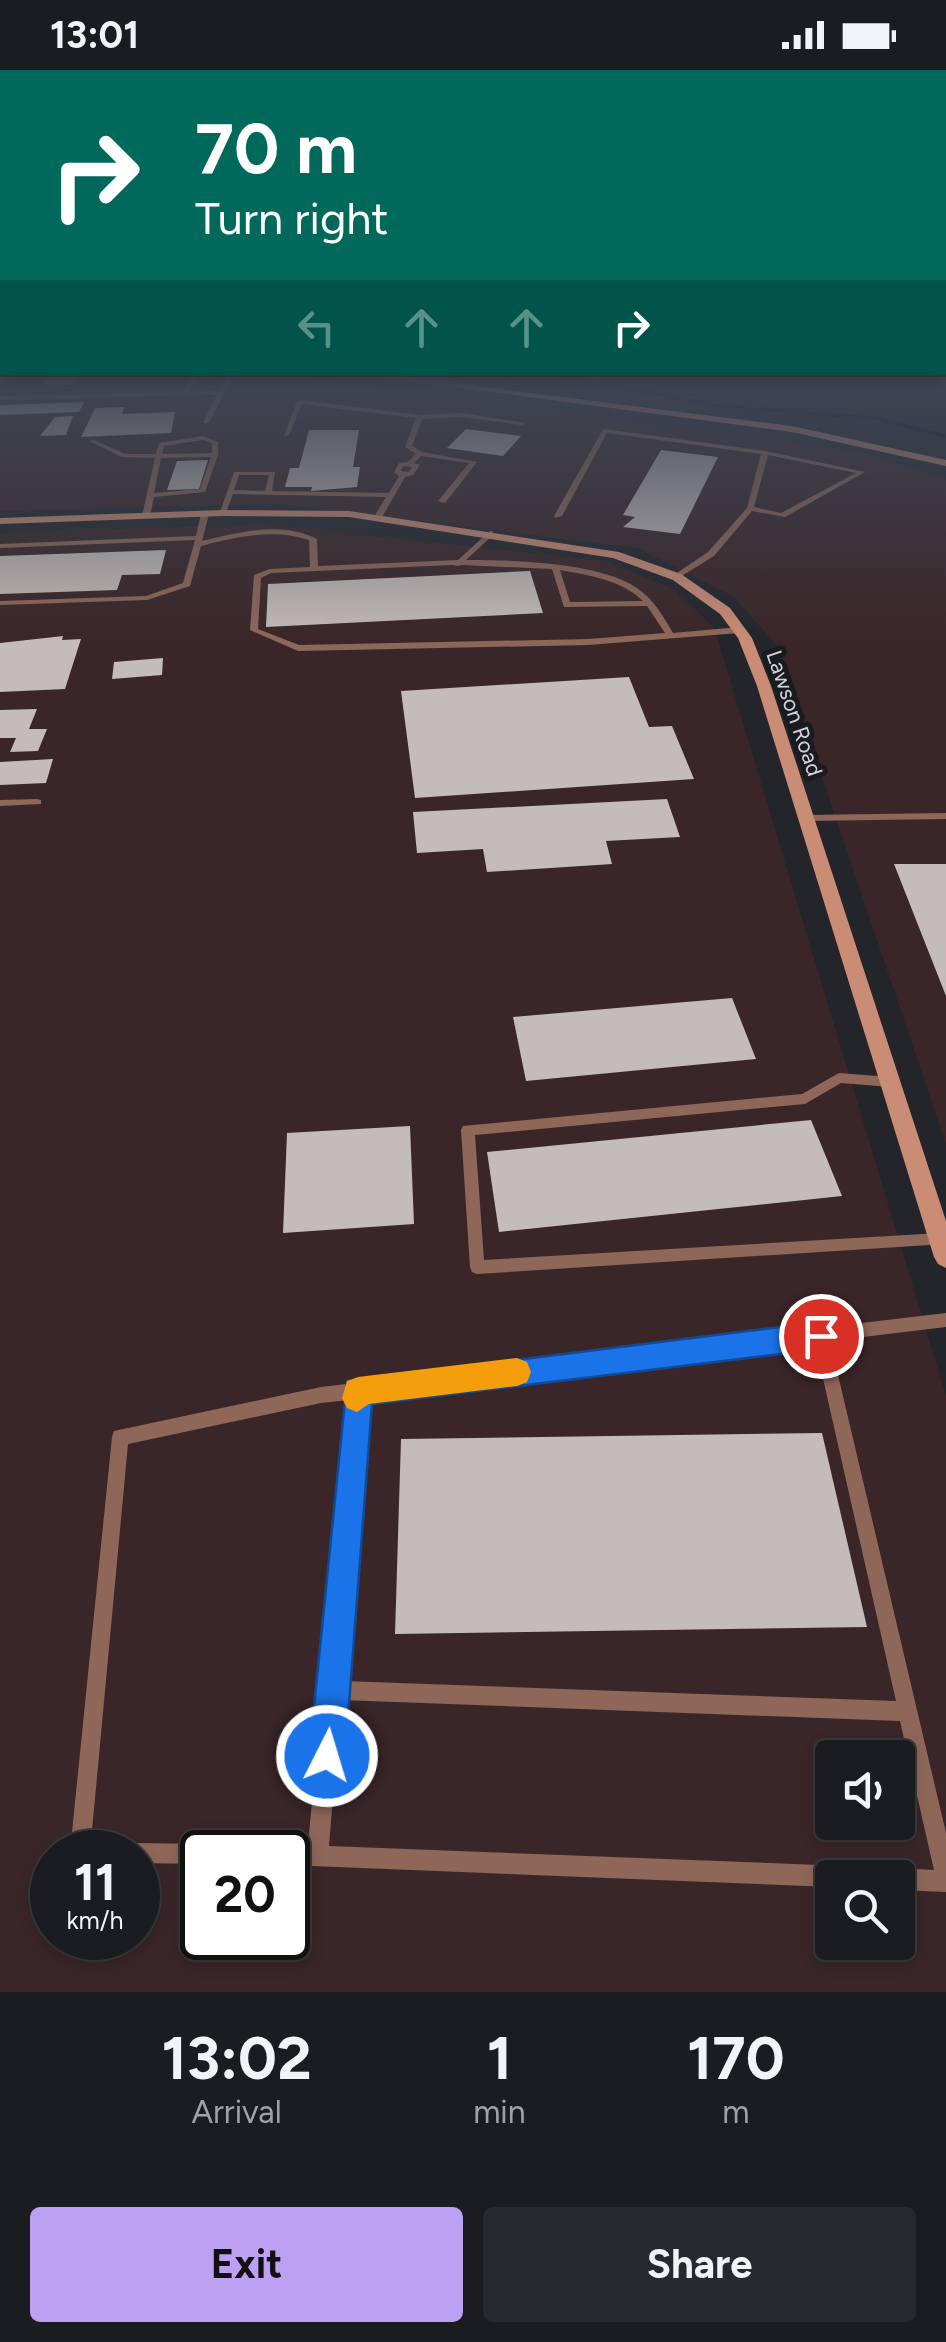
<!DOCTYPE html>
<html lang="en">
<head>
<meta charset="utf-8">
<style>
	:root { --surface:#1a1c20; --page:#27292d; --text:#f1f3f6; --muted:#9fa1a5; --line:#383a3e; --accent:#bca0f2 }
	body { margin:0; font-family:Figtree,sans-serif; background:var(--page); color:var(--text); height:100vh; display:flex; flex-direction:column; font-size:38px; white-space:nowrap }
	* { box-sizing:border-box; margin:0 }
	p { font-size:32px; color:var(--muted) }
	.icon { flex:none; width:55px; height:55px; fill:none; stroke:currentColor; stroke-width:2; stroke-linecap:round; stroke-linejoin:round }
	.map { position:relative; height:1922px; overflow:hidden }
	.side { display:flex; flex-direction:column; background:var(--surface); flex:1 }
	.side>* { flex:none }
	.hud { position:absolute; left:0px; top:0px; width:948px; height:305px; box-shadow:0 5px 15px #0003,0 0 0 2px var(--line); background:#00695c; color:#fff; overflow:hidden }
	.buttons { position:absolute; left:815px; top:1670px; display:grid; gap:20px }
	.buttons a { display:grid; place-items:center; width:100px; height:100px; border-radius:10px; background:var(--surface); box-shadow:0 5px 15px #0003,0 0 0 2px var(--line); font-size:50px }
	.speed { position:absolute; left:30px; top:1760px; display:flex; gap:20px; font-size:50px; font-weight:700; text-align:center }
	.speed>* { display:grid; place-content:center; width:130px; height:130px; border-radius:50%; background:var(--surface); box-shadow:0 5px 15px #0003,0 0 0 2px var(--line); line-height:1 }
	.speed small { font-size:25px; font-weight:400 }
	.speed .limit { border:5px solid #111; border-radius:15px; background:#fff; color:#111 }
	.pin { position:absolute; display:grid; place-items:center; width:85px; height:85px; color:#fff; margin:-42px; border:5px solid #fff; border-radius:50%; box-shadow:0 2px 10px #0007 }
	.me { position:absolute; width:110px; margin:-55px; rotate:5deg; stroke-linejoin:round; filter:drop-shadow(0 0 8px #0008) }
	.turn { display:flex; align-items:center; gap:35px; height:210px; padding:0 30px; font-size:45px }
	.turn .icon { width:130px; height:130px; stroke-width:2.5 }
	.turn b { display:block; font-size:70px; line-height:85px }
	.lanes { display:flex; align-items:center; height:95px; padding:0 30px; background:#0003; justify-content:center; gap:50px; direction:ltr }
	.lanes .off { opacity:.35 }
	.eta { display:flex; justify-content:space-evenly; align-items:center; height:170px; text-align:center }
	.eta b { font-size:60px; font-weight:700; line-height:70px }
	.cta { display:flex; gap:20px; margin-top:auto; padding:20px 30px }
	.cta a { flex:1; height:115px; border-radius:10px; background:var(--accent); color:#111; font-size:40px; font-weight:700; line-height:115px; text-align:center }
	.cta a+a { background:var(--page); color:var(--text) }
	.status { display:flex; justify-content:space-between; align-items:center; height:70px; padding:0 50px; background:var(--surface); direction:ltr }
	.status svg { height:28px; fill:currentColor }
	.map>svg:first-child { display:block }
	.industrial { fill:#3a2628; fill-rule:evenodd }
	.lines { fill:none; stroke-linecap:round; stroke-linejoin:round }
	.stream { stroke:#001327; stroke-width:4 }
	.building { fill:#c4bcb8 }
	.lane { fill:#8f6758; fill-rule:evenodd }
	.secondary { fill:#cb8c75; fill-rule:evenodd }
	.route { fill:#1a73e8; stroke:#114b97; stroke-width:2.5 }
	.slow { fill:#f59e0b }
	.labels { text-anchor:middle; stroke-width:10; stroke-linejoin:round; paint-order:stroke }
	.far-street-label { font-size:22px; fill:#d2d4d7; stroke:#191b20 }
</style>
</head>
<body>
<div class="status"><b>13:01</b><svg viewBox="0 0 49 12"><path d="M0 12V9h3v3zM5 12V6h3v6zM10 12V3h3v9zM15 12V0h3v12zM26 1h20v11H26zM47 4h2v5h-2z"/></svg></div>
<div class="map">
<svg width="946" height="1922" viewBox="0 0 946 1922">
	<rect width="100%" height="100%" fill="#23252a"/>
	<!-- industrial -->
	<g class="industrial">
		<polygon points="0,304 276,304 865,383 946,410 946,1074 778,577 733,526 637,478 281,434 0,441"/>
		<path d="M263 454 604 491 673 519 714 557 946 1326V1922H0V463ZM832 1688H898V1752H832ZM52 1782H138V1868H52ZM202 1782H288V1868H202ZM832 1808H898V1872H832Z"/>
	</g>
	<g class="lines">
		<!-- stream -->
		<polyline class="stream" points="553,304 714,335 879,349 946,366"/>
	</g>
	<!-- building -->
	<g class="building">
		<polygon points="51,306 78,306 71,315 43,314"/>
		<polygon points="84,332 79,342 0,345 0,335"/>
		<polygon points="124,337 122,344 175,342 171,363 81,367 95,338"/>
		<polygon points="73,346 66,365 40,366 55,347"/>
		<polygon points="466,359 521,366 503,386 447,378"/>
		<polygon points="309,360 359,360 353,397 360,397 357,417 311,421 312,417 285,417 290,398 299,398"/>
		<polygon points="661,380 718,387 680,464 623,457 635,447 623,445"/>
		<polygon points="208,390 199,419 167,420 177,391"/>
		<polygon points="166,480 160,504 122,505 117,520 0,524 0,486"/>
		<polygon points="530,501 543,543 266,557 268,514"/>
		<polygon points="63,566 62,570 81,569 65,619 0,622 0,573"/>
		<polygon points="163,588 162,605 112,609 114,592"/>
		<polygon points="629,607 649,657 672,656 694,709 415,728 401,621"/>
		<polygon points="37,639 29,659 47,659 38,681 10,682 16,668 0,668 0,640"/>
		<polygon points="53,689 46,713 0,715 0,692"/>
		<polygon points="667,729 680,767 606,771 612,794 487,802 483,779 417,783 413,742"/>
		<polygon points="894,794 946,794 946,926"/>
		<polygon points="732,928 756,989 526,1011 513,947"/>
		<polygon points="811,1050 842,1126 499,1162 487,1082"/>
		<polygon points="410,1056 414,1154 283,1163 287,1063"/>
		<polygon points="822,1363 867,1557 395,1564 401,1369"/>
	</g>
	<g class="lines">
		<!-- lane -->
		<g class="lane">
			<polygon points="195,304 201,304 188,322 219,321 227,308 232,309 209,352 206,354 203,352 217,325 0,330 0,326 182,322"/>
			<path d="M300 330 420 345 462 343 525 353 522 355 462 347 422 349 412 376 422 382 477 392 445 433 438 431 469 393 421 386 414 393 420 395 413 405 405 407 381 449 374 447 386 427 233 424 226 443 219 445 234 402H275L272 421 389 423 399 406 394 402 399 393 408 392 416 384 405 377 416 348 302 334 289 365 284 366 297 332ZM403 396 412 397 409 402 401 401ZM239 405H269L265 421 234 420Z"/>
			<path d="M605 359 765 381 865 402 785 447 752 441 714 486 677 509H674V505L708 482 747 438 761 384 607 363 562 446 555 448 554 446 602 361ZM768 385 856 403 781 443 754 437Z"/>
			<path d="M203 366 218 372V385L205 422 154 427 150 446 146 448 142 446 155 388 122 387 89 371 94 370 125 384H156L159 373ZM203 370 212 373V383L162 384 164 376ZM211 387 200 419 154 423 161 388Z"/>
			<path d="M205 442 209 444 202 471C239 462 281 451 317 469L318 496 458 490 490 461H493V465L466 490C512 490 605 492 641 521 655 532 663 546 673 563L739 557 743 560 739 563 588 575 298 581 250 560 254 505 270 499 310 497 309 470C273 458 237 467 201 476L190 516 147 530 0 535V531L146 526 183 513 195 470 0 478V474L196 466 201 444ZM452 495 458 496 462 495 552 499 564 537 647 536 665 563 588 569 299 575 258 559 261 508 271 503ZM560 500C589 505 621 510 643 531L570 532Z"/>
			<polygon points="37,729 41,730 41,734 0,736 0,730"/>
			<polygon points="946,743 946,749 806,751 801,748 806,745"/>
			<polygon points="839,1003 890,1007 895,1008 897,1012 895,1016 890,1017 841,1013 805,1034 475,1065 484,1190 940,1163 946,1166 945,1174 477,1204 472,1202 470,1197 461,1060 463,1056 802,1024"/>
			<path d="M946 1243V1257L830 1271 946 1763V1822L898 1820V1808H888L891 1802 898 1798 934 1800 900 1651 341 1630 329 1776 872 1797 879 1801 882 1808H832V1817L288 1795V1782H279L281 1778 288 1775H308L349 1330 321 1333 128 1374 90 1782H70L112 1367 114 1361 321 1317ZM815 1273 896 1631 343 1611 366 1328Z"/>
			<polygon points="138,1773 202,1774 209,1777 212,1782 202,1782 202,1794 138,1793 138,1782 128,1782 131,1776"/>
		</g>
		<!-- secondary -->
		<g class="secondary">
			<polygon points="356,304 379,304 792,356 946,390 946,396 792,362"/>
			<polygon points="222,440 349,441 619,482 681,504 730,538 752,568 771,616 946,1151 946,1198 938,1194 934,1187 757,616 738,568 720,544 673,510 613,488 349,447 222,446 0,454 0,448"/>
		</g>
	</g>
	<!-- sky -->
	<linearGradient id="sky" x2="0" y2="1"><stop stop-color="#131417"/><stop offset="0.53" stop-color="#3f4655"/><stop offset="1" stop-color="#3f4655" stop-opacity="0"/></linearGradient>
	<rect width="946" height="573" fill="url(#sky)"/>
	<!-- route -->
	<polygon class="route" points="821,1252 831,1256 835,1266 831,1275 821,1279 372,1334 345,1686 340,1699 327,1704 314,1699 309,1686 347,1311"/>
	<!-- slow -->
	<polygon class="slow" points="517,1288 527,1292 531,1302 527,1312 517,1316 369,1334 357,1342 347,1338 342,1328 347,1311 358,1307"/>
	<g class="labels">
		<!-- far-street labels -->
		<g class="far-street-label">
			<text transform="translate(795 643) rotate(71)" y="8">Lawson Road</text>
		</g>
	</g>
</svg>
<div class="buttons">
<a><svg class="icon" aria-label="sound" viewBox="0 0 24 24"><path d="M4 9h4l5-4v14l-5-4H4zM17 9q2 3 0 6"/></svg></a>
<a><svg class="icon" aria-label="search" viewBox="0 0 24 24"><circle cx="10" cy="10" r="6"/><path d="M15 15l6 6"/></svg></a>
</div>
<div class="speed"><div>11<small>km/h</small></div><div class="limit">20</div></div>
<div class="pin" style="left:821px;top:1266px;background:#d93025"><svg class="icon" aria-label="arrive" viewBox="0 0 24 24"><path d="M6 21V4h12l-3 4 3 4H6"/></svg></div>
<svg class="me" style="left:327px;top:1686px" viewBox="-20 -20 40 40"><circle r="17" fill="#1a73e8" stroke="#fff" stroke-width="3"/><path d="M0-11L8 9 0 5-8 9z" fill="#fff"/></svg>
<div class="hud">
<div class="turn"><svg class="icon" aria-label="right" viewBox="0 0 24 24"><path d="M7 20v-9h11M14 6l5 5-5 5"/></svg><div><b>70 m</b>Turn right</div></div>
<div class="lanes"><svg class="icon off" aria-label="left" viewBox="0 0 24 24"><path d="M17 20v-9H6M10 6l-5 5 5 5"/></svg><svg class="icon off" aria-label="ahead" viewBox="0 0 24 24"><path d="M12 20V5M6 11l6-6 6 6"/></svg><svg class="icon off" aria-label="ahead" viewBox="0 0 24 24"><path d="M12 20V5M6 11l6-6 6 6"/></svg><svg class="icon" aria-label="right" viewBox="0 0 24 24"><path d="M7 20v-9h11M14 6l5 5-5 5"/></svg></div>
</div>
</div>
<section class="side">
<div class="eta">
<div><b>13:02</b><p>Arrival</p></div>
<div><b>1</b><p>min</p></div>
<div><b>170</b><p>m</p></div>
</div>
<div class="cta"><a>Exit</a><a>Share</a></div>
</section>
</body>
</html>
